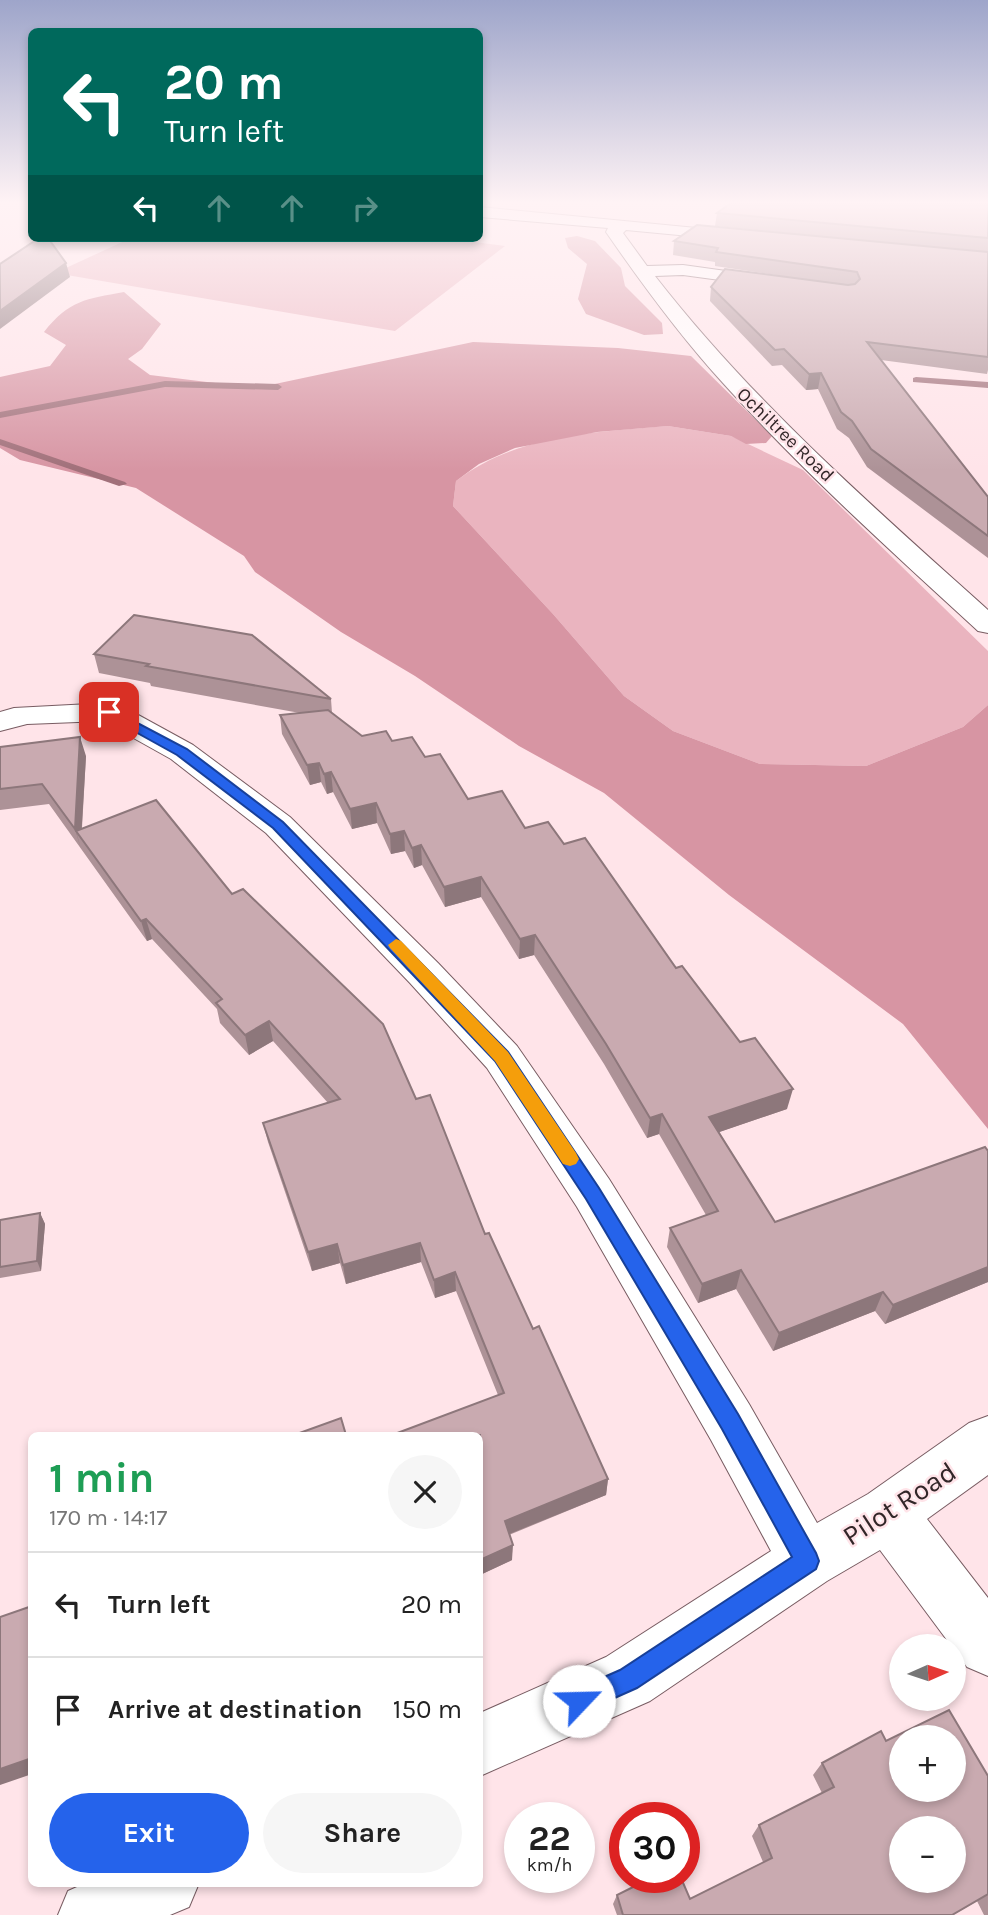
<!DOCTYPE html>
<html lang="en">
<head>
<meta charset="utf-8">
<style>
	:root { --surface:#fff; --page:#f6f6f6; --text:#222; --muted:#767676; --line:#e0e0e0; --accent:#2563eb }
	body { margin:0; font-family:Karla,sans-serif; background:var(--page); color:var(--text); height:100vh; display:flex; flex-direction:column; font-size:26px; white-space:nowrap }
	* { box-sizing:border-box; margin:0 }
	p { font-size:23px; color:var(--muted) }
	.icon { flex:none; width:38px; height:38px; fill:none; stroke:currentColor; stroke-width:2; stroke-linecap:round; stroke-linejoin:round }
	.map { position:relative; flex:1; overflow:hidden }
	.details { position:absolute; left:28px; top:1432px; width:455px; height:455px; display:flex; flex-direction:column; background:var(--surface); border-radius:10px; box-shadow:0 4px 10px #0003 }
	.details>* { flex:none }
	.top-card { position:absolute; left:28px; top:28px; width:455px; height:214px; border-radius:10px; box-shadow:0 4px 10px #0003; background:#00695c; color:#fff; overflow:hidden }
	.needle { width:46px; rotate:87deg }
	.tools { position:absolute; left:889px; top:1634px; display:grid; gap:14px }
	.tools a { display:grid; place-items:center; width:77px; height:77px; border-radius:50%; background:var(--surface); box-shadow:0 4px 10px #0003; font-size:35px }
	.speed { position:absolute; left:504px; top:1802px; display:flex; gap:14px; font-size:35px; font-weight:700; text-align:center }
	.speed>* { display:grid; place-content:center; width:91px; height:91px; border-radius:50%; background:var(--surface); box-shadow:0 4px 10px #0003; line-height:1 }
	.speed small { font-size:18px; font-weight:400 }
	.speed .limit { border:10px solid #d22; background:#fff; color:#111 }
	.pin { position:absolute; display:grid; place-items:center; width:60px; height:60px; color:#fff; margin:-30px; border-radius:14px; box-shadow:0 4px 10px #0006 }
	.me { position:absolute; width:77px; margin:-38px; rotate:66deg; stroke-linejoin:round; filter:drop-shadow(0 0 5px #0008) }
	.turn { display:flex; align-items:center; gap:24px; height:147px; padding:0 21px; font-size:32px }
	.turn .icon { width:91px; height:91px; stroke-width:2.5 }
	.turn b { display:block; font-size:49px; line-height:60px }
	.lanes { display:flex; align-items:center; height:66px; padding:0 21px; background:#0003; justify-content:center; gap:35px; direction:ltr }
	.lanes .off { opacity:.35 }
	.round { display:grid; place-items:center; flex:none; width:74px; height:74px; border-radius:37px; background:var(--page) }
	.head { display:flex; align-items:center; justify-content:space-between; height:119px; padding:0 21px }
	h1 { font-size:42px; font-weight:700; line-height:52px; color:#1e9e55 }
	.button { display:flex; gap:14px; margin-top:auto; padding:14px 21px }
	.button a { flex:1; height:80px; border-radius:42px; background:var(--accent); color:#fff; font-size:28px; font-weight:700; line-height:80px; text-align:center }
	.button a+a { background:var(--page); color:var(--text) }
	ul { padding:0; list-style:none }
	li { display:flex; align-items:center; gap:21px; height:105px; padding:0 21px; border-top:2px solid var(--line) }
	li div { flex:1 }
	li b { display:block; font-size:26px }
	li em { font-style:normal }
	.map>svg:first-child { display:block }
	.green { fill:#eab4bf }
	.forest { fill:#d795a3 }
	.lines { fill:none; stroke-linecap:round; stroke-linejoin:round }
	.stream { fill:#a1707a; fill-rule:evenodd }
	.minor-casing { stroke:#785c62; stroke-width:2 }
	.minor { fill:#fff; fill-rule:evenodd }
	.wall { fill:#ad9297 }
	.shaded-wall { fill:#8d777b }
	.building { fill:#c9aab0; stroke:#8d777b; stroke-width:2; fill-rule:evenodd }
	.route { fill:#2563eb; stroke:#184099; stroke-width:2 }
	.slow { fill:#f59e0b }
	.labels { text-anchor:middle; stroke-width:5; stroke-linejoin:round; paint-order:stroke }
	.far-street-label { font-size:19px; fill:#322628; stroke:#ffe4e9 }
	.near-street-label { font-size:28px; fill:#322628; stroke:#ffe4e9 }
</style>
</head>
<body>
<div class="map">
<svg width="988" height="1915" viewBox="0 0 988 1915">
	<rect width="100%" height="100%" fill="#ffe4e9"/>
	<!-- green -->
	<g class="green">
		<polygon points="131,238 444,238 505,246 395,331 55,273"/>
		<path d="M668 426 731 436 803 470 988 651V705L963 727 866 766 760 764 673 731 624 696 553 614 453 506 456 481C515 435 595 432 668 426Z"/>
	</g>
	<!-- forest -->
	<g class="forest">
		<polygon points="577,236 595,241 621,268 625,286 662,323 663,334 644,335 586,314 578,299 587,264 568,248 565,238"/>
		<path d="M124 292 161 324 142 349 128 359 150 375 256 388 473 342 618 348 691 356 772 436 766 443 746 444 731 436 668 426 597 432 515 448 479 464 456 481 453 506 553 614 624 696 673 731 760 764 866 766 963 727 988 705V1129L903 1024 729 895 604 793 519 746 415 676 341 632 255 572 244 556 136 488 20 460 0 448V377L50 366 66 345 44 332C69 300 86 299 124 292Z"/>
	</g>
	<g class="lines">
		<!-- stream -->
		<g class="stream">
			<polygon points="916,377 988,382 988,388 913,382 913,378"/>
			<polygon points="165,381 278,384 282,387 278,390 165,387 0,418 0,412"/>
			<polygon points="0,439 125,482 127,484 119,486 0,445"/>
		</g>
		<!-- minor casing -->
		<g class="minor-casing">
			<g id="minor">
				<path d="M480 207 748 233 750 236 748 239 742 241 626 230 623 233 647 266 683 265 777 278 780 282 777 286 771 287 683 275 655 276C752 401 871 505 988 610V633L978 631C891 551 802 471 723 383 680 336 642 284 606 232L608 228 480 217Z"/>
				<polygon points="109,703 120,705 193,745 290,817 438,963 517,1046 609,1179 749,1404 817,1523 868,1494 969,1423 988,1416 988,1475 927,1519 988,1598 988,1676 967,1667 880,1550 827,1581 650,1701 480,1776 480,1713 606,1657 771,1551 711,1440 577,1207 487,1068 410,983 266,833 171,759 103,721 27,724 0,731 0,712 14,708"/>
				<polygon points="86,1883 199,1883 189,1907 170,1915 58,1915 68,1891"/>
			</g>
		</g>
		<!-- minor -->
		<use href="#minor" class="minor"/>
	</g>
	<!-- wall -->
	<g class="wall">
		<polygon points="988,203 988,252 715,226 717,213"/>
		<polygon points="674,241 988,252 988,370 987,374 881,360 988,497 988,558 867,467 849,438 837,429 818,389 806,390 782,365 772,366 710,301 711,287 776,275 715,266 715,262 673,255"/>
		<polygon points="134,615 331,699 332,713 362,736 392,741 425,757 468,799 525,828 564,844 676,968 787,1109 719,1132 775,1222 988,1151 988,1282 885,1324 875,1311 773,1351 736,1289 698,1303 667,1247 670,1228 706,1215 659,1134 647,1138 604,1064 534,955 519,959 481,897 445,907 422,865 414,868 405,851 391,854 377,823 352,829 333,792 327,794 321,782 310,785 282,734 280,715 300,713 151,686 150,683 99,673 94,654"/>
		<polygon points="0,747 86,756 82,828 232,894 416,1099 608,1479 606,1495 509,1535 512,1560 480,1575 498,1395 456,1291 435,1298 421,1262 346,1284 340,1263 312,1271 268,1142 263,1123 328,1103 273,1041 249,1055 220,1023 217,1009 152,939 147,941 49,804 0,810"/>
		<polygon points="40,1213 45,1224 41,1271 0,1278 0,1220"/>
		<polygon points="886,1741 988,1776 988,1915 984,1915 977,1901 953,1915 617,1915 613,1904 617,1895 690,1899 763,1862 752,1836 759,1825 822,1793 813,1775 822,1763"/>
	</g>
	<!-- shaded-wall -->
	<g class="shaded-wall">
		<polygon points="66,263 70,277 0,329 0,311"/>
		<polygon points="821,373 818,389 806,390 809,374"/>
		<polygon points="80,737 86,756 81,839 76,831 81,849 75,829"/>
		<polygon points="319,763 321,782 310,785 307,765"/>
		<polygon points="331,772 333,792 327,794 324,774"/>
		<polygon points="376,803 377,823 352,829 350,809"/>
		<polygon points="404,831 405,851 391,854 390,834"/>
		<polygon points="421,845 422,865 414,868 412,848"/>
		<polygon points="481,877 481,897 445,907 444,887"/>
		<polygon points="146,919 152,939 147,941 141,921"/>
		<polygon points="535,935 534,955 519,959 520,939"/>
		<polygon points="269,1021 273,1041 249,1055 245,1035"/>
		<polygon points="793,1089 787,1109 705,1137 709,1117"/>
		<polygon points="662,1114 659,1134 647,1138 650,1118"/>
		<polygon points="40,1213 45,1224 41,1271 37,1261"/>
		<polygon points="420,1243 421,1262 346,1284 343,1265"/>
		<polygon points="337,1244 340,1263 312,1271 308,1252"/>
		<polygon points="988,1267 988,1282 885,1324 893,1305"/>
		<polygon points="741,1270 736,1289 698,1303 702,1284"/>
		<polygon points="455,1272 456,1291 435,1298 434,1280"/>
		<polygon points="883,1292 875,1311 773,1351 779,1333"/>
		<polygon points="608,1479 606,1495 504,1536 505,1521"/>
		<polygon points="513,1545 512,1560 480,1575 480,1560"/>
		<polygon points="32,1758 32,1774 0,1785 0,1769"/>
	</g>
	<!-- building -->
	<g class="building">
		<polygon points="731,203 988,203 988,238 717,213"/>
		<polygon points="697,225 988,252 988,357 867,342 988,497 988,536 871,449 852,421 841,412 821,373 809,374 784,349 775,350 711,287 725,269 848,285 855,284 860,279 857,272 716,252 718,248 674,241"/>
		<polygon points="39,238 48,238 66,263 0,311 0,264"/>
		<polygon points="134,615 252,635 331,699 146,666 149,664 94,654"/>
		<polygon points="328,710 362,736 386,731 392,741 412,737 425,757 440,754 468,799 502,791 525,828 548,822 564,844 585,838 676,968 682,966 740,1042 755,1038 793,1089 709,1117 775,1222 985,1147 988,1151 988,1267 893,1305 883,1292 779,1333 741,1270 702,1284 670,1228 718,1211 662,1114 650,1118 606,1044 535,935 520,939 481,877 444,887 421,845 412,848 404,831 390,834 376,803 350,809 331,772 324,774 319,763 307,765 280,715"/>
		<polygon points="80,737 75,829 42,784 0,789 0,747"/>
		<polygon points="156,800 232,894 243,889 383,1024 416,1099 430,1095 485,1234 489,1233 533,1329 539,1326 608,1479 505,1521 513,1545 480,1560 480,1435 392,1435 504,1393 455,1272 434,1280 420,1243 343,1265 337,1244 308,1252 263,1123 340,1099 269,1021 245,1035 216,1003 222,999 146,919 141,921 76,831"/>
		<polygon points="40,1213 37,1261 0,1267 0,1220"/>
		<polygon points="341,1418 346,1435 294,1435"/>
		<polygon points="32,1606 32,1758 0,1769 0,1617"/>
		<path d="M949 1710 988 1776V1894L952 1915H623L617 1895 651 1878H681L690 1899 772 1858 759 1825 834 1787 822 1763 881 1731 886 1741ZM901 1738H954V1790H901ZM901 1829H954V1881H901Z"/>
	</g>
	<!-- sky -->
	<linearGradient id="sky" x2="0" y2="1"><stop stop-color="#9ea5ca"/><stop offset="0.43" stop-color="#fff3f5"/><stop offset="1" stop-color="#fff3f5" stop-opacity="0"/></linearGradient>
	<rect width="988" height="471" fill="url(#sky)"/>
	<!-- route -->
	<polygon class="route" points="109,708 187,749 283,822 508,1052 599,1188 738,1414 816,1553 819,1561 816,1569 637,1688 579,1714 570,1710 566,1701 570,1692 620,1670 792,1557 722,1429 586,1199 495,1061 273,828 177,755 105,715 103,712"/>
	<!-- slow -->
	<polygon class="slow" points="396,939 401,941 508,1052 576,1153 579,1159 576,1164 570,1166 563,1164 495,1061 390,948 388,945"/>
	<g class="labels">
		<!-- far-street labels -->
		<g class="far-street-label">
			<text transform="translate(786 434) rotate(44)" y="7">Ochiltree Road</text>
		</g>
		<!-- near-street labels -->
		<g class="near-street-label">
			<text transform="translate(899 1503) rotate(-33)" y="10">Pilot Road</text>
		</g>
	</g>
</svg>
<div class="tools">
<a><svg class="needle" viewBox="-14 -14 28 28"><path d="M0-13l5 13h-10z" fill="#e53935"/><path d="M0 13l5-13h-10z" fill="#767676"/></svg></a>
<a>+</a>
<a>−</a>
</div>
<div class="speed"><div>22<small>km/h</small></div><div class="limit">30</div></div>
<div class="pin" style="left:109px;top:712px;background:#d93025"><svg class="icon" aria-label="arrive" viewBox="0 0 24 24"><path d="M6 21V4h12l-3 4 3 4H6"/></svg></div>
<svg class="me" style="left:579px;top:1701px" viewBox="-20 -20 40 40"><circle r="19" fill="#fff"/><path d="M0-13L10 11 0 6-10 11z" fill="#2563eb"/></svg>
<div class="top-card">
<div class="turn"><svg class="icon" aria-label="left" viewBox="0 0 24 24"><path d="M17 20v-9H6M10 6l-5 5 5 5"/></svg><div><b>20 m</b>Turn left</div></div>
<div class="lanes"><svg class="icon" aria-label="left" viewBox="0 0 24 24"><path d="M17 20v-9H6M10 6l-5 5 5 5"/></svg><svg class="icon off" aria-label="ahead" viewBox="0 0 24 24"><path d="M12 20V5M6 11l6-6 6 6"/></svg><svg class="icon off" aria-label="ahead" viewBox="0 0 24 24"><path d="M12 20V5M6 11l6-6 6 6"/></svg><svg class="icon off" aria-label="right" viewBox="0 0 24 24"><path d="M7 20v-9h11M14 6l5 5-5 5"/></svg></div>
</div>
<section class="details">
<div class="head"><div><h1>1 min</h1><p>170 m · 14:17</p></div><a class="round"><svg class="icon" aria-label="close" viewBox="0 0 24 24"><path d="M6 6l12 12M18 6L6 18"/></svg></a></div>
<ul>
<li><svg class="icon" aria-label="left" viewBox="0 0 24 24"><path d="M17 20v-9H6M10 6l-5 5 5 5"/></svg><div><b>Turn left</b></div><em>20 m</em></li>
<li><svg class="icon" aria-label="arrive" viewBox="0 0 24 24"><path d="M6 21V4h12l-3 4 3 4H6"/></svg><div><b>Arrive at destination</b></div><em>150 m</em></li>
</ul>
<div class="button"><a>Exit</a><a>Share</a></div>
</section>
</div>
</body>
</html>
